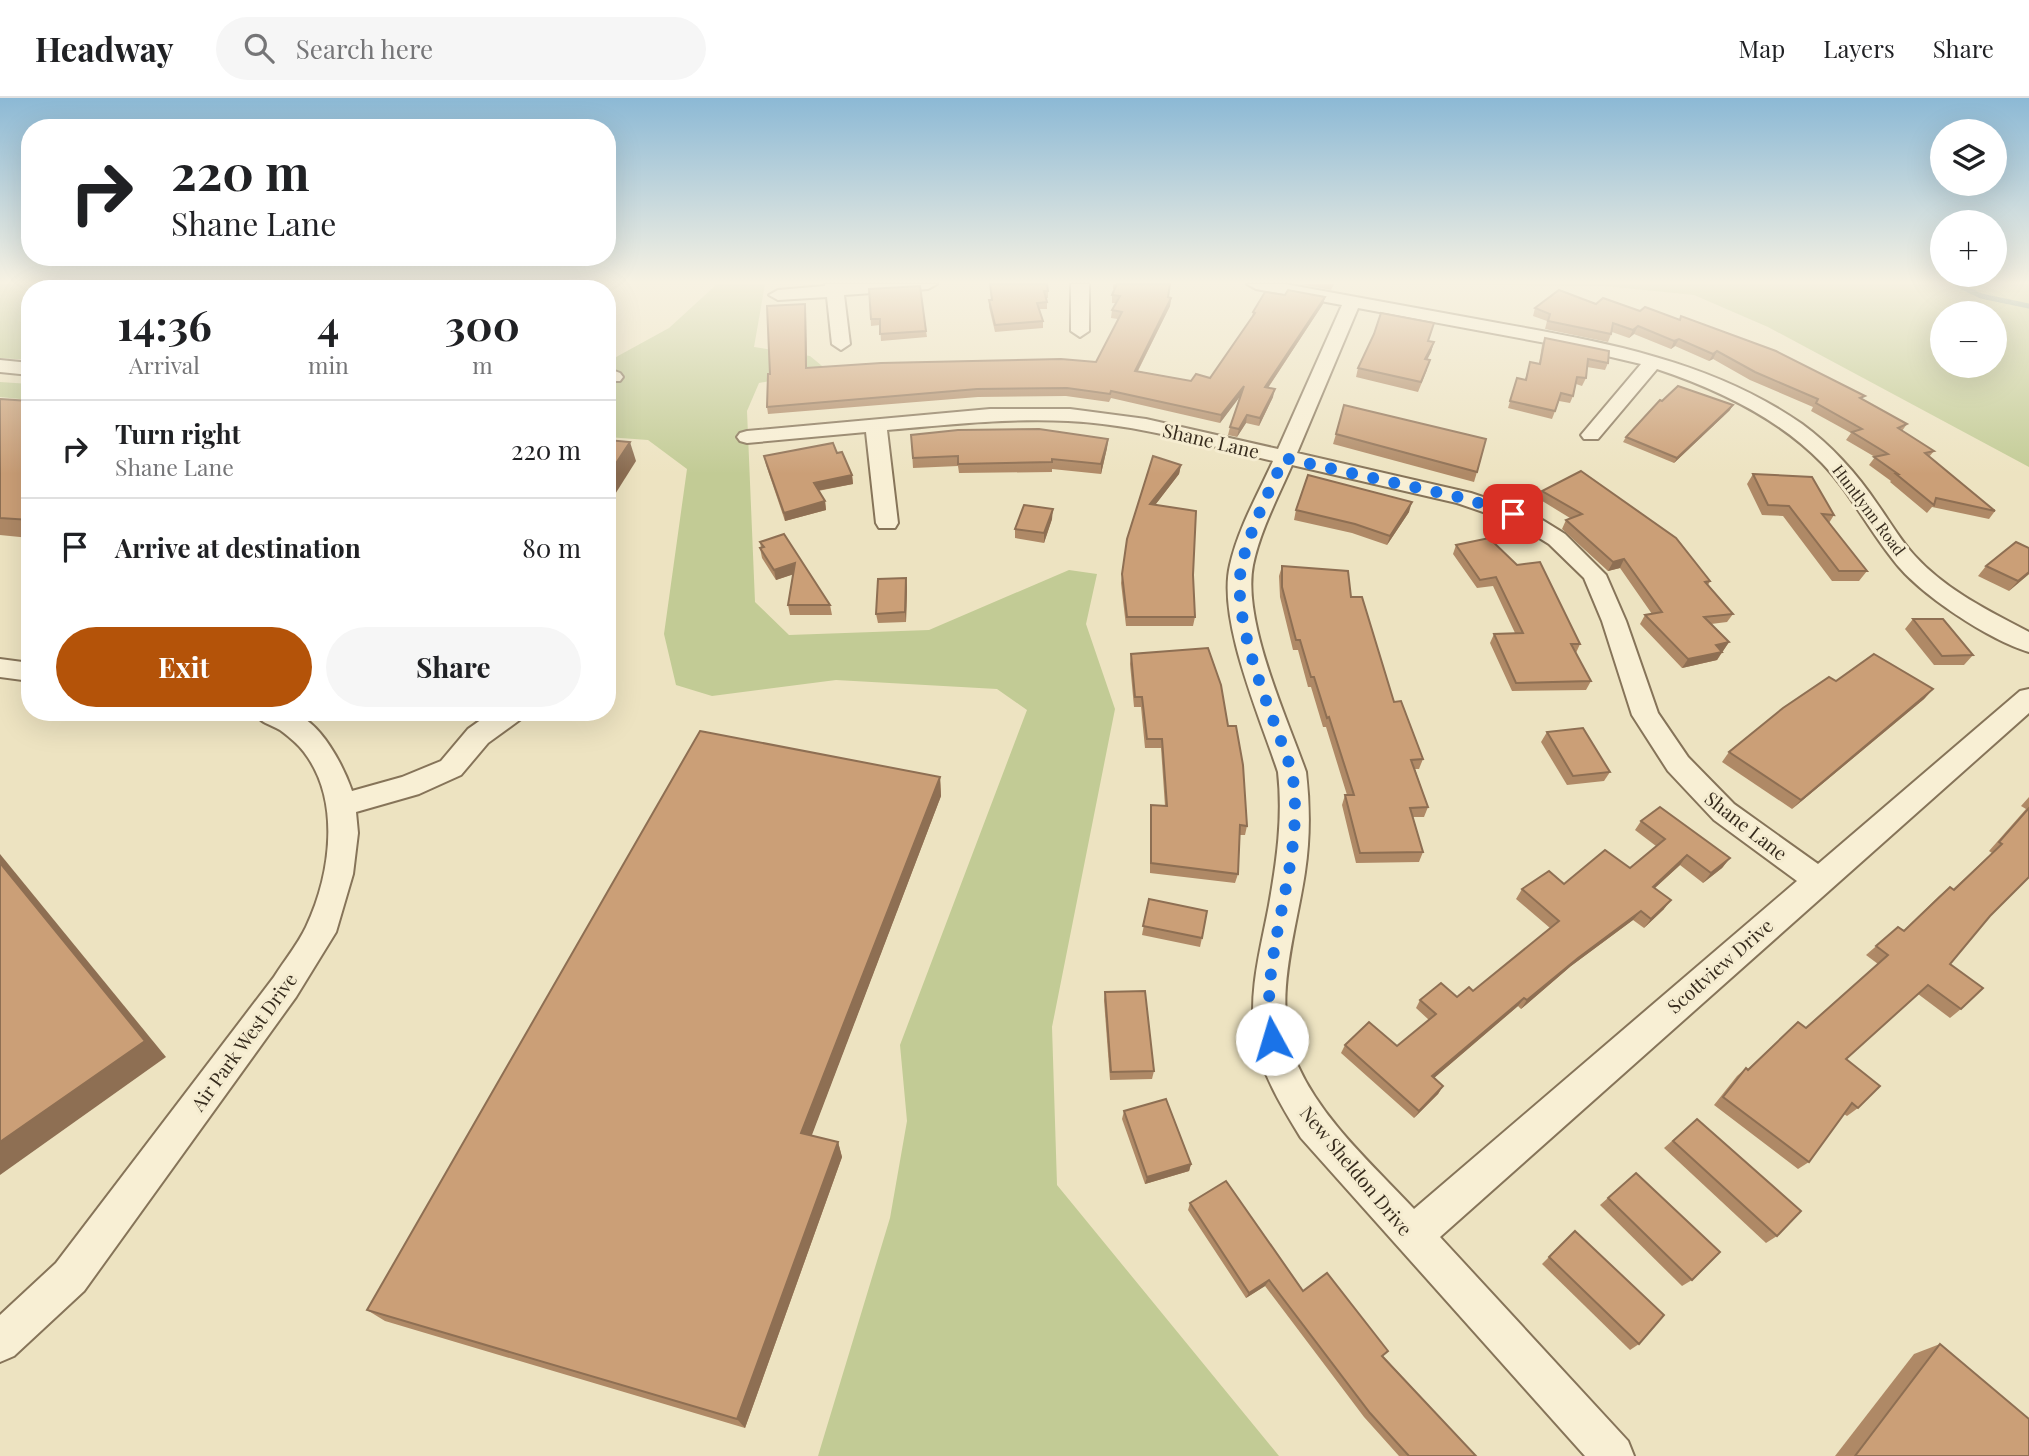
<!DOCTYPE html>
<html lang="en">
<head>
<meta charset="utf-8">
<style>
	:root { --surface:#fff; --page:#f6f6f6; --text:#202124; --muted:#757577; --line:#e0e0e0; --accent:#b45309 }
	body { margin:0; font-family:"Playfair Display",serif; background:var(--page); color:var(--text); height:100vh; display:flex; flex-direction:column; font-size:26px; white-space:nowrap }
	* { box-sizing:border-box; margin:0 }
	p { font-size:23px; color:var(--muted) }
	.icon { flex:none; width:38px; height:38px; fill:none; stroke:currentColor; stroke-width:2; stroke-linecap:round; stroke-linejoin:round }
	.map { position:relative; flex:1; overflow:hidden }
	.panel { position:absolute; left:21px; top:182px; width:595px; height:441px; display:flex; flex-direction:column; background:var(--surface); border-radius:28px; box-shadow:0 7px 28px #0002 }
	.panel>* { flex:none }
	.hud { position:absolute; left:21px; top:21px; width:595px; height:147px; border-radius:28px; box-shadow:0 7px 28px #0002; background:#fff; color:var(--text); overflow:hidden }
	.controls { position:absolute; left:1930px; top:21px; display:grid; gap:14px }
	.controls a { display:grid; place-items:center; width:77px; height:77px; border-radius:50%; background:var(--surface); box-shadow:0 7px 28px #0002; font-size:35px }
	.pin { position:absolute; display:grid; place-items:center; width:60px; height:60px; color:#fff; margin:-30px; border-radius:14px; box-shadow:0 4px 10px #0006 }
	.me { position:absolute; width:77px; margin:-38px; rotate:354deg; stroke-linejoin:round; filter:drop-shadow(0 0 5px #0008) }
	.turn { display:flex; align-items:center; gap:24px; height:147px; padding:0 35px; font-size:32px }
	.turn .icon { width:91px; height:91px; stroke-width:2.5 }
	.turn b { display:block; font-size:49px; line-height:60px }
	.eta { display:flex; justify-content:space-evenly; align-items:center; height:119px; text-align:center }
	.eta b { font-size:42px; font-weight:700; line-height:49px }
	.cta { display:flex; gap:14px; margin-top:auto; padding:14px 35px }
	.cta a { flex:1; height:80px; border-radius:42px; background:var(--accent); color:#fff; font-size:28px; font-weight:700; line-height:80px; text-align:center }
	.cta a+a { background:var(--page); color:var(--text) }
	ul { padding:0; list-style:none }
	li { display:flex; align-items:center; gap:21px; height:98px; padding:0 35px; border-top:2px solid var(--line) }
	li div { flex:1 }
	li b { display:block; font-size:26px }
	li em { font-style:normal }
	header { display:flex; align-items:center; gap:42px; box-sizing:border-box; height:98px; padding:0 35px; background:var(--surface); border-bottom:2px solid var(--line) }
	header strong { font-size:33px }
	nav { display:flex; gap:38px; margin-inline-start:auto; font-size:24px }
	.search { width:490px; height:63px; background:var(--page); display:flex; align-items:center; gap:18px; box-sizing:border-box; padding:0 24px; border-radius:38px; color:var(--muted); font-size:26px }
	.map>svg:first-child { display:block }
	.green { fill:#c2cb95; fill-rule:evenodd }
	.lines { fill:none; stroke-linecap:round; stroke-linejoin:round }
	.stream { stroke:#6b8d87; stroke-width:5 }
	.minor-casing { stroke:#867459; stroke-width:4 }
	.minor { fill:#f8efd4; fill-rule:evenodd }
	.wall { fill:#af8966 }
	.shaded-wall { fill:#8e6f53 }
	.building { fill:#cb9f77; stroke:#8e6f53; stroke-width:2 }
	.route { stroke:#1a73e8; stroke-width:12; stroke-dasharray:0 21.6 }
	.labels { text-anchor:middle; stroke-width:6; stroke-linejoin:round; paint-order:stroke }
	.far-street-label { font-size:16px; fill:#362b1d; stroke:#f5ecd0 }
	.street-label { font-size:19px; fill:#362b1d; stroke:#f5ecd0 }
</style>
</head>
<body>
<header>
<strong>Headway</strong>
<div class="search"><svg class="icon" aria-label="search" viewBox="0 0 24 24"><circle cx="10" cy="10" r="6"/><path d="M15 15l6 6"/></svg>Search here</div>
<nav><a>Map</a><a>Layers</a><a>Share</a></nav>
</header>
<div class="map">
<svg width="2029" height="1358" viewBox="0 0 2029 1358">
	<rect width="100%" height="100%" fill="#ede3c1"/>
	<!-- green -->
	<g class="green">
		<polygon points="0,186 352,186 345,191 30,191 30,262 0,260"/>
		<polygon points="717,186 765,186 754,249 810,258 827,272 759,285 747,313 755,504 789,537 929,532 1069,472 1097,476 1086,526 1115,611 1052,929 1057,1087 1279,1358 818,1358 890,1120 907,1023 900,947 1027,612 997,591 836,582 712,598 676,587 664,536 687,371 648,342 607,339 607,264 669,230"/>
		<path d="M1383 186H2029V369L1768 229 1694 197 1605 188ZM1942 215H1995V268H1942Z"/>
		<polygon points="0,284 30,286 30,302 0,299"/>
	</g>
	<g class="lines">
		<!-- stream -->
		<polyline class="stream" points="1956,186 1981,198 2029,208"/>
		<!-- minor casing -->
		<g class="minor-casing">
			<g id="minor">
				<polygon points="429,186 448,186 444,191 425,191"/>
				<polygon points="825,186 937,186 928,191 844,197 850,246 841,252 832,246 827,199 778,202 769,197 778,192 825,188"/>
				<polygon points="1071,186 1089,186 1089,233 1080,239 1071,233"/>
				<path d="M1247 186H1285C1356 199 1427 212 1498 225 1604 244 1712 263 1802 326 1832 348 1857 376 1878 407 1890 424 1901 443 1915 458 1946 492 1989 513 2029 534V554C1989 542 1919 496 1894 463 1868 431 1850 394 1822 365 1777 319 1717 291 1657 271L1598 341H1584L1581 337 1641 266 1573 250 1358 210 1297 355 1471 395 1531 415 1565 436 1606 477 1626 523 1658 615 1688 659 1734 706 1818 766 2020 593 2029 591V615L1440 1139 1628 1343 1634 1358H1585L1301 1040C1282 1009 1261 975 1255 939 1248 894 1261 850 1269 807 1277 762 1283 719 1278 674 1260 619 1217 522 1230 467 1238 431 1258 396 1273 363 1206 347 1137 326 1068 323 1007 320 947 327 887 332L898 425 895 430H879L876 425 866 334 747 345 740 343 737 339 740 335 747 333 990 311H1070L1146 321 1278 351 1342 207 1256 191ZM1292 367 1457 405 1515 425 1549 446 1584 480 1602 523 1632 617 1668 673 1714 722 1797 783 1414 1111C1373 1067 1323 1023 1298 968 1270 908 1296 836 1305 774 1310 741 1310 708 1306 674 1287 620 1242 523 1253 467 1260 433 1278 399 1292 367Z"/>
				<polygon points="0,262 30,265 30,277 0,274"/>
				<polygon points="607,270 620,275 623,279 620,283 607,283"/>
				<polygon points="0,561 30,565 30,583 0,579"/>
				<path d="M254 614C266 614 282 612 293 615 321 624 343 667 352 693L402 679 441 663 468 631 492 614H525L521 621 488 645 461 677 419 696 356 714 358 735 353 776 336 834 296 899 84 1193 14 1258 0 1264V1217L56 1165 274 879C284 863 298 846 306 829 331 776 341 702 304 654 298 646 288 638 280 632 270 626 260 625 254 614Z"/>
			</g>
		</g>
		<!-- minor -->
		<use href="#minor" class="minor"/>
	</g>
	<!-- wall -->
	<g class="wall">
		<polygon points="990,186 1047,186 1048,193 1048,200 1046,200 1047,204 1047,211 1039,211 1043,223 1043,230 995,234 989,209 989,202 992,202"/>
		<polygon points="1113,186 1170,186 1168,200 1171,200 1170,208 1138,273 1191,283 1210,280 1252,219 1253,214 1285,197 1325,199 1323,206 1268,290 1273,299 1259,328 1246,325 1237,339 1228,337 1230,329 1240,298 1220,325 1111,300 1109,304 1066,298 978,299 768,316 767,309 770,276 805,206 807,270 1096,264 1118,221 1111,220 1112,212 1116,205 1112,205 1112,197 1115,191 1113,191"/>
		<polygon points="1300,186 1334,186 1331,192"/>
		<polygon points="869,191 926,233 927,239 881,243 880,227 871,228"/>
		<polygon points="1559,192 1863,302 1907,326 1902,333 1934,353 1929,359 1995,413 1989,421 1932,409 1927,415 1890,384 1891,383 1869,367 1875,359 1846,342 1851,335 1811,313 1813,309 1750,282 1713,261 1709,263 1675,248 1671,251 1634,236 1629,240 1612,234 1608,244 1545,231 1547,223 1533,218 1535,210"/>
		<polygon points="1545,240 1608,265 1605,272 1587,269 1586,280 1582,288 1576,286 1573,298 1570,305 1559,303 1552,321 1508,310 1517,280 1525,282 1530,264 1539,266 1542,247"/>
		<polygon points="1428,243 1434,244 1431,254 1427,262 1427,272 1418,294 1356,279 1358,270"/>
		<polygon points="0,301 30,303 30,440 0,437"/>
		<polygon points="1730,312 1674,365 1623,344 1626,339"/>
		<polygon points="1336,336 1477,374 1474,384 1333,346"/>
		<polygon points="911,337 1108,341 1107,350 1101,376 1052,371 1052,374 959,375 958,368 913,370"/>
		<polygon points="764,358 852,377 853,386 818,393 825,403 826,412 785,423 766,367"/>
		<polygon points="1181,367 1179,376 1155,407 1193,477 1195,519 1193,528 1126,528 1121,485 1127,441"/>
		<polygon points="1753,376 1834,417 1829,425 1867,473 1859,483 1832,483 1783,418 1762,417 1747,386"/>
		<polygon points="1542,393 1710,483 1708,487 1733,516 1727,524 1711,526 1729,544 1717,562 1682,570 1640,526 1645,517 1652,516 1620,470 1608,473 1562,431 1566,422 1570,420 1539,401"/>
		<polygon points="1296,412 1409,414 1387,447 1352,435 1294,422"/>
		<polygon points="1052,421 1044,445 1015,440 1015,431"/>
		<polygon points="760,444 830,507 832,517 790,517 788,507 794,476 776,482 762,460 760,450 761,450"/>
		<polygon points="1456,447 1580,546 1576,555 1591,583 1586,592 1512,593 1490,545 1494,536 1515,535 1493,488 1477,490 1453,456"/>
		<polygon points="1282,468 1351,499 1394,604 1423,661 1419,671 1415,671 1428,709 1424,719 1413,719 1423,754 1419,764 1356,765 1342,707 1345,697 1347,697 1326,629 1323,629 1311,589 1308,589 1298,552 1293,552 1280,499 1279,478"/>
		<polygon points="1986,468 2029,476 2009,493 1978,478"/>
		<polygon points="906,480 907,490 906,524 878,525 876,516"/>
		<polygon points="1913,521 1973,557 1964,567 1934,567 1905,531"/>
		<polygon points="1131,556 1228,628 1247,728 1245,737 1240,737 1238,776 1235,785 1150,775 1150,717 1151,707 1165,708 1161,650 1145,650 1141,609 1134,609 1130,566"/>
		<polygon points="1836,583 1933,591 1924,601 1792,711 1722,664 1729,654"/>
		<polygon points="1547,634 1610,674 1604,683 1567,687 1541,644"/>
		<polygon points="940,679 941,698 811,1038 838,1044 842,1059 745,1330 385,1223 367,1212"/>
		<polygon points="2029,699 2029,779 1990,818 1950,866 1961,911 1950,920 1918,896 1846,961 1858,1010 1847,1018 1844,1016 1809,1064 1798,1071 1714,1007 1737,978 1746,970 1748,971 1798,924 1805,930 1878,866 1866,857 1898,829 1904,832 1939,798 1950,789 1953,791 1992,755 1989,753 2026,711 2021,708"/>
		<polygon points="1641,723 1730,760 1722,770 1703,785 1680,767 1655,790 1664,811 1644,830 1633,822 1571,868 1521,911 1518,908 1434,980 1443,988 1438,996 1414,1020 1341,955 1345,947 1397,948 1429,922 1416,910 1420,902 1457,899 1473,893 1550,830 1516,801 1522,791 1564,786 1630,770 1656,748 1635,732"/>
		<polygon points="1149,801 1202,840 1200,849 1142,837"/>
		<polygon points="1105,894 1154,973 1152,981 1110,982 1104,902"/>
		<polygon points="1124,1013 1191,1066 1189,1073 1145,1086 1122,1021"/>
		<polygon points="1697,1021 1777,1138 1766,1145 1664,1050"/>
		<polygon points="1636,1075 1692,1182 1682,1188 1600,1107"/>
		<polygon points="1190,1105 1303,1193 1383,1258 1476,1358 1399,1358 1364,1319 1265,1188 1246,1200 1188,1112"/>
		<polygon points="1575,1133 1639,1246 1630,1252 1542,1166"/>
		<polygon points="1940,1246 2029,1358 1835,1358 1914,1256"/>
	</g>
	<!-- shaded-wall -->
	<g class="shaded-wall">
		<polygon points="1325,199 1323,206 1263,297 1265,289"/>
		<polygon points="1171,200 1170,208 1134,280 1135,273"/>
		<polygon points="805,206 806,213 807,278 806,270"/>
		<polygon points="1638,228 1634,236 1629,240 1633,232"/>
		<polygon points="1679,241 1675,248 1671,251 1674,243"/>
		<polygon points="1434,244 1431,254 1422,271 1425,261"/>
		<polygon points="1717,253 1713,261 1709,263 1713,256"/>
		<polygon points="1244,288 1242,296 1220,325 1221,317"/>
		<polygon points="1275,291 1273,299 1259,328 1260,320"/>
		<polygon points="1733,307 1730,312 1674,365 1677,360"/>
		<polygon points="1247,317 1246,325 1237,339 1239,331"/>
		<polygon points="1108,341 1107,350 1101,376 1101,366"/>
		<polygon points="630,344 636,363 607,409 607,379"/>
		<polygon points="1181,367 1179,376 1149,415 1150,406"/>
		<polygon points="852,377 853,386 815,393 814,385"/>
		<polygon points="825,403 826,412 785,423 784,415"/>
		<polygon points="1412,404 1409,414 1387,447 1390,438"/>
		<polygon points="1053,411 1052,421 1044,445 1044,435"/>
		<polygon points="1624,461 1620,470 1608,473 1613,464"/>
		<polygon points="795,465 797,475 776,482 774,472"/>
		<polygon points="2029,474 2029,476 2009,493 2018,483"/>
		<polygon points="906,480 907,490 906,524 905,514"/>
		<polygon points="1729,544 1723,553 1710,556 1716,547"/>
		<polygon points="1722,554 1717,562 1682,570 1688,561"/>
		<polygon points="1933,591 1924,601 1792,711 1801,702"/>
		<polygon points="940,679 941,698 807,1050 801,1035"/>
		<polygon points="0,756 166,959 0,1077"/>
		<polygon points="1687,757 1680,767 1646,798 1653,789"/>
		<polygon points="1730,760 1722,770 1703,785 1711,775"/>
		<polygon points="1671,802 1664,811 1644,830 1651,821"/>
		<polygon points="1641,813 1633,822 1571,868 1521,911 1527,902 1578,860"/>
		<polygon points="1524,900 1518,908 1427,986 1432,978"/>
		<polygon points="1443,988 1438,996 1414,1020 1419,1013"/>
		<polygon points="838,1044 842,1059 745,1330 737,1321"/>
		<polygon points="1191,1066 1189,1073 1145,1086 1147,1079"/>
		<polygon points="1269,1182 1265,1188 1246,1200 1249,1195"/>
	</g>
	<!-- building -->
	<g class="building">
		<polygon points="990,186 1047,186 1048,193 1044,193 1047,204 1037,205 1043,223 995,227 989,202 992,202"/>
		<polygon points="1117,186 1170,186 1168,199 1171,200 1135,273 1191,283 1196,276 1210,280 1255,215 1253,214 1265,194 1285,197 1288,192 1325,199 1265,289 1275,291 1260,320 1247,317 1239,331 1230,329 1244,288 1221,317 1111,293 1110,296 1067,290 977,291 767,309 768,276 770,276 767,208 805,206 806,270 881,265 1061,261 1096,264 1122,214 1112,212 1120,198 1112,197"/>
		<polygon points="920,188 926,233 880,236 880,221 871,221 869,191"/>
		<polygon points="1559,192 1596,206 1603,200 1640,213 1645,209 1680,222 1681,218 1776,253 1865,298 1860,300 1907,326 1898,330 1934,353 1925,355 1995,413 1936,400 1934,407 1896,376 1898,376 1874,359 1888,356 1852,334 1862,331 1816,305 1818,301 1755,274 1717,253 1713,256 1679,241 1674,243 1638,228 1633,232 1613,225 1611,236 1548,223 1550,216 1535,210"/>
		<polygon points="1381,215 1434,225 1428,243 1434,244 1425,261 1430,262 1421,284 1358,270 1374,236"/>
		<polygon points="1545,240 1609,253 1608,265 1588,261 1586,280 1577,279 1573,298 1561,295 1555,313 1510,303 1517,280 1526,282 1530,264 1540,266"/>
		<polygon points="1678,288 1733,307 1677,360 1626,339 1660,302 1662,303"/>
		<polygon points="0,301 30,303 30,422 0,420"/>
		<polygon points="1344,307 1486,341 1477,374 1336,336"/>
		<polygon points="1039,331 1108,341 1101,366 1052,361 1052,364 958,366 958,358 913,360 911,337 958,332"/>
		<polygon points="607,342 630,344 607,379"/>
		<polygon points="833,345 837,355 842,354 852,377 814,385 825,403 784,415 764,358"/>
		<polygon points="1153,358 1181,367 1150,406 1196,413 1193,477 1195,519 1127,519 1122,476 1127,441"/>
		<polygon points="1581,373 1676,440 1710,483 1705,484 1733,516 1704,519 1729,544 1716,547 1722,554 1688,561 1645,517 1662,514 1624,461 1613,464 1566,422 1582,416 1542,393"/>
		<polygon points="1753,376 1812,379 1834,417 1822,416 1867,473 1839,473 1789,408 1768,407"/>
		<polygon points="1308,377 1412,404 1390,438 1355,426 1296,412"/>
		<polygon points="1024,407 1053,411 1044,435 1015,431"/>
		<polygon points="784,436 830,507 788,507 795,465 774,472 760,450 764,449 760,444"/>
		<polygon points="1489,440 1517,467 1540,464 1580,546 1571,546 1591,583 1516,585 1494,536 1523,535 1496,479 1480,482 1456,447"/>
		<polygon points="2016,444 2029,450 2029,474 2018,483 1986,468"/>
		<polygon points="1282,468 1348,473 1351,499 1362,499 1394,604 1401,603 1423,661 1411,662 1428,709 1410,710 1423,754 1360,755 1345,697 1354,697 1329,619 1327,620 1314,579 1311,579 1300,542 1296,542 1282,489"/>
		<polygon points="906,480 905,514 876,516 878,481"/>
		<polygon points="1913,521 1943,521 1973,557 1942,558"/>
		<polygon points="1208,550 1221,587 1228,628 1236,628 1243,667 1247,728 1240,727 1238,776 1151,765 1151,707 1167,708 1162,641 1147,641 1142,599 1135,599 1131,556"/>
		<polygon points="1874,556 1933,591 1801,702 1729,654 1783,610 1829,579 1836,583"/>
		<polygon points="1583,630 1610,674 1573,678 1547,634"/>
		<polygon points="700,633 940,679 801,1035 838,1044 737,1321 367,1212"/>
		<polygon points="1660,709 1730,760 1711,775 1687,757 1653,789 1671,802 1651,821 1641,813 1578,860 1527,902 1524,900 1432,978 1443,988 1419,1013 1345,947 1369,924 1397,948 1436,916 1420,902 1441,885 1457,899 1469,889 1473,893 1559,823 1522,791 1549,773 1564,786 1605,752 1630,770 1665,741 1641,723"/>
		<polygon points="2029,710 2029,779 1990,818 1950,866 1983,890 1961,911 1928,887 1846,961 1880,988 1858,1010 1852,1005 1809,1064 1723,999 1746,970 1748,972 1798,924 1806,930 1888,857 1876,848 1898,829 1904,833 1950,789 1954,792 2002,746 1999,744"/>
		<polygon points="0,765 145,943 0,1044"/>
		<polygon points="1149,801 1207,813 1202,840 1143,828"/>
		<polygon points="1145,893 1154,973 1111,974 1105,894"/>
		<polygon points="1166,1001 1191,1066 1147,1079 1124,1013"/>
		<polygon points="1697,1021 1801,1113 1777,1138 1673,1043"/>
		<polygon points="1636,1075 1720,1154 1692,1182 1608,1100"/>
		<polygon points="1226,1083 1303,1193 1327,1175 1388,1253 1382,1258 1476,1358 1409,1358 1370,1315 1269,1182 1249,1195 1190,1105"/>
		<polygon points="1575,1133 1664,1217 1639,1246 1549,1159"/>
		<polygon points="1940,1246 2029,1321 2029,1358 1855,1358"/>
	</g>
	<!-- sky -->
	<linearGradient id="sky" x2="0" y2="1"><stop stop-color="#8cb9d5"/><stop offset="0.49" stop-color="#f7f2e3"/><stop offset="1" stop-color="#f7f2e3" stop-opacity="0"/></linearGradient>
	<rect width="2029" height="376" fill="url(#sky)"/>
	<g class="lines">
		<!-- route -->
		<path class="route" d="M1272 941C1271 929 1268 916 1269 903 1271 825 1305 753 1292 674 1273 616 1229 524 1242 465 1251 429 1269 394 1284 360L1463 400 1513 416"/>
	</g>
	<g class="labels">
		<!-- far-street labels -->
		<g class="far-street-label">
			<text transform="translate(1869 412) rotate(53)" y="6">Huntlynn Road</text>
		</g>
		<!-- street labels -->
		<g class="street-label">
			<text transform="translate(1211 343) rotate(13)" y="7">Shane Lane</text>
			<text transform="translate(1746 728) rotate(38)" y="7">Shane Lane</text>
			<text transform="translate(1720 868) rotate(-41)" y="7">Scottview Drive</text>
			<text transform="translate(244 944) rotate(-54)" y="7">Air Park West Drive</text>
			<text transform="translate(1356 1073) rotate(50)" y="7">New Sheldon Drive</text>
		</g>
	</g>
</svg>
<div class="controls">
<a><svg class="icon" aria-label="layers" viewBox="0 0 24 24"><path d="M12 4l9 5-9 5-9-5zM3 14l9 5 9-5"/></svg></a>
<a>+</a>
<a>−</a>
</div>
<div class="pin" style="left:1513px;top:416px;background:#d93025"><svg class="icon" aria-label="arrive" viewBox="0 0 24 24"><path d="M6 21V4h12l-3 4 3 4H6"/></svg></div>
<svg class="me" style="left:1272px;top:941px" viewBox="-20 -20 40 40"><circle r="19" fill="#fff"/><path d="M0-13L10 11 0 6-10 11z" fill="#1a73e8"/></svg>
<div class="hud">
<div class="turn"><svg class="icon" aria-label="right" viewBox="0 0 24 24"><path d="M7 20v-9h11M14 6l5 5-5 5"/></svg><div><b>220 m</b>Shane Lane</div></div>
</div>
<section class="panel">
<div class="eta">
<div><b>14:36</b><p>Arrival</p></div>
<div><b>4</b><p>min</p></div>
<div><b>300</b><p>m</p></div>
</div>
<ul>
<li><svg class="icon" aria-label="right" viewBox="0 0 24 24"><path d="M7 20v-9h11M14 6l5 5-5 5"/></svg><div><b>Turn right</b><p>Shane Lane</p></div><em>220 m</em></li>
<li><svg class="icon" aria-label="arrive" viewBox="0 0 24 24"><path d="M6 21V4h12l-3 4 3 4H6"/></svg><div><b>Arrive at destination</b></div><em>80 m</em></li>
</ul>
<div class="cta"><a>Exit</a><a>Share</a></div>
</section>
</div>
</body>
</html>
